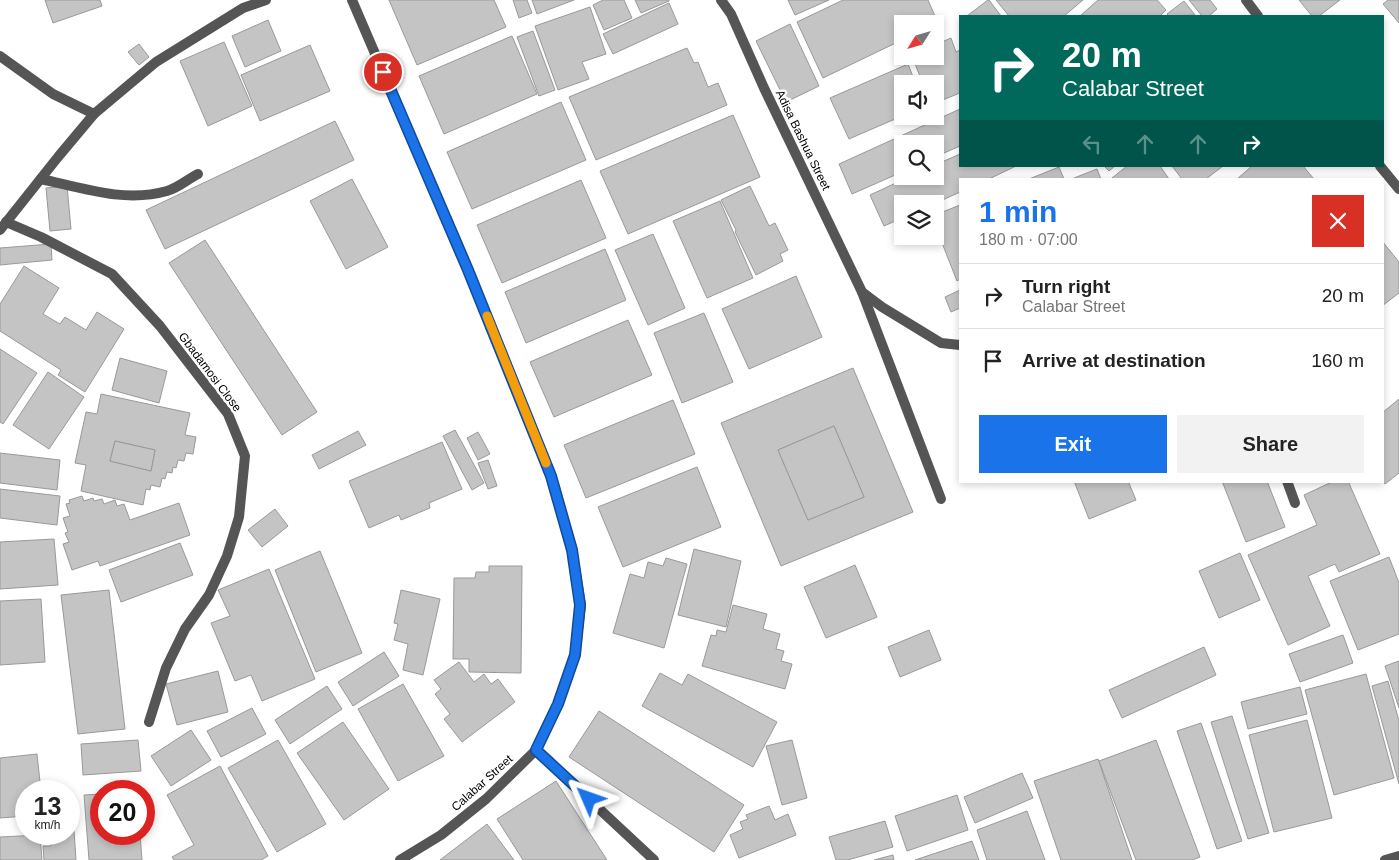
<!DOCTYPE html>
<html lang="en">
<head>
<meta charset="utf-8">
<style>
	:root { --surface:#fff; --page:#f2f2f2; --text:#222; --muted:#767676; --line:#e0e0e0; --accent:#1a73e8 }
	body { margin:0; font-family:Helvetica,sans-serif; background:var(--page); color:var(--text); height:100vh; display:flex; flex-direction:column; font-size:19px; white-space:nowrap }
	* { box-sizing:border-box; margin:0 }
	p { font-size:16px; color:var(--muted) }
	.icon { flex:none; width:28px; height:28px; fill:none; stroke:currentColor; stroke-width:2; stroke-linecap:round; stroke-linejoin:round }
	.map { position:relative; flex:1; overflow:hidden }
	.details { position:absolute; left:959px; top:178px; width:425px; height:305px; display:flex; flex-direction:column; background:var(--surface); border-radius:0px; box-shadow:0 2px 8px #0003 }
	.details>* { flex:none }
	.hud { position:absolute; left:959px; top:15px; width:425px; height:152px; border-radius:0px; box-shadow:0 2px 8px #0003; background:#00695c; color:#fff; overflow:hidden }
	.needle { width:32px; rotate:233deg }
	.buttons { position:absolute; left:894px; top:15px; display:grid; gap:10px }
	.buttons a { display:grid; place-items:center; width:50px; height:50px; border-radius:0px; background:var(--surface); box-shadow:0 2px 8px #0003; font-size:25px }
	.speed { position:absolute; left:15px; top:780px; display:flex; gap:10px; font-size:25px; font-weight:700; text-align:center }
	.speed>* { display:grid; place-content:center; width:65px; height:65px; border-radius:50%; background:var(--surface); box-shadow:0 2px 8px #0003; line-height:1 }
	.speed small { font-size:12px; font-weight:400 }
	.speed .limit { border:8px solid #d22; background:#fff; color:#111 }
	.pin { position:absolute; display:grid; place-items:center; width:42px; height:42px; color:#fff; margin:-21px; border:2px solid #fff; border-radius:50%; box-shadow:0 1px 5px #0007 }
	.me { position:absolute; width:55px; margin:-28px; rotate:313deg; stroke-linejoin:round; filter:drop-shadow(0 0 4px #0008) }
	.turn { display:flex; align-items:center; gap:18px; height:105px; padding:0 20px; font-size:22px }
	.turn .icon { width:65px; height:65px; stroke-width:2.5 }
	.turn b { display:block; font-size:35px; line-height:42px }
	.lanes { display:flex; align-items:center; height:48px; padding:0 20px; background:#0003; justify-content:center; gap:25px; direction:ltr }
	.lanes .off { opacity:.35 }
	.round { display:grid; place-items:center; flex:none; width:52px; height:52px; border-radius:0px; background:var(--page) }
	.overview { display:flex; align-items:center; justify-content:space-between; height:85px; padding:0 20px }
	h1 { font-size:30px; font-weight:700; line-height:38px; color:var(--accent) }
	.button { display:flex; gap:10px; margin-top:auto; padding:10px 20px }
	.button a { flex:1; height:58px; border-radius:0px; background:var(--accent); color:#fff; font-size:20px; font-weight:700; line-height:58px; text-align:center }
	.button a+a { background:var(--page); color:var(--text) }
	ul { padding:0; list-style:none }
	li { display:flex; align-items:center; gap:15px; height:65px; padding:0 20px; border-top:1px solid var(--line) }
	li div { flex:1 }
	li b { display:block; font-size:19px }
	li em { font-style:normal }
	.map>svg:first-child { display:block }
	.building { fill:#c4c4c4; stroke:#999; fill-rule:evenodd }
	.lines { fill:none; stroke-linecap:round; stroke-linejoin:round }
	.lane { stroke:#555; stroke-width:10 }
	.street { stroke:#555; stroke-width:10 }
	.route-casing { stroke:#114b97; stroke-width:12 }
	.route { stroke:#1a73e8; stroke-width:9 }
	.slow { stroke:#f59e0b; stroke-width:9 }
	.labels { text-anchor:middle; stroke-width:5; stroke-linejoin:round; paint-order:stroke }
	.street-label { font-size:12px; fill:#000; stroke:#fff }
</style>
</head>
<body>
<div class="map">
<svg width="1399" height="860" viewBox="0 0 1399 860">
	<rect width="100%" height="100%" fill="#fff"/>
	<!-- building -->
	<g class="building">
		<polygon points="45,0 100,0 102,6 53,23"/>
		<polygon points="389,0 494,0 506,27 417,65"/>
		<polygon points="513,0 527,0 532,13 519,18"/>
		<polygon points="532,0 574,0 537,14"/>
		<polygon points="603,0 624,0 632,18 604,30 593,5"/>
		<polygon points="635,0 669,0 669,1 641,13"/>
		<polygon points="788,0 829,0 795,15"/>
		<polygon points="843,0 928,0 938,23 935,25 935,24 902,24 902,40 823,78 797,22"/>
		<polygon points="989,0 1001,16 967,16 988,0"/>
		<polygon points="996,0 1083,0 1064,16 1009,16"/>
		<polygon points="1098,0 1157,0 1166,10 1160,16 1080,16"/>
		<polygon points="1189,0 1210,0 1217,9 1209,16 1202,16"/>
		<polygon points="1299,0 1340,0 1319,16 1312,16"/>
		<polygon points="1388,0 1399,0 1399,23 1383,4"/>
		<polygon points="1184,1 1195,15 1169,16 1167,14"/>
		<polygon points="669,3 678,24 613,54 603,34"/>
		<polygon points="590,7 606,54 582,62 589,79 558,90 535,26"/>
		<polygon points="268,20 281,51 245,67 232,36"/>
		<polygon points="790,24 819,86 786,102 756,41"/>
		<polygon points="533,31 555,90 539,96 517,37"/>
		<polygon points="512,36 537,94 444,134 419,76"/>
		<polygon points="951,38 956,52 960,50 960,93 935,103 935,84 923,84 912,56 935,56 935,45"/>
		<polygon points="224,42 252,106 208,126 180,61"/>
		<polygon points="139,44 149,57 139,65 128,52"/>
		<polygon points="310,45 330,91 260,121 241,75"/>
		<polygon points="687,48 694,63 698,62 708,87 718,83 727,105 596,160 569,97"/>
		<polygon points="908,64 916,84 902,84 902,116 849,139 830,98"/>
		<polygon points="561,102 586,160 472,209 447,152"/>
		<polygon points="960,109 960,146 935,157 935,144 902,144 902,172 852,194 839,164"/>
		<polygon points="733,115 760,177 628,234 600,171"/>
		<polygon points="335,121 354,160 165,249 146,210"/>
		<polygon points="960,154 960,166 1016,166 989,179 960,179 960,192 934,204 902,204 902,218 884,226 870,195 911,176 935,176 935,165"/>
		<polygon points="1104,166 1115,166 1109,171"/>
		<polygon points="1127,166 1160,166 1169,179 1113,179 1112,178"/>
		<polygon points="1172,166 1223,166 1206,179 1182,179"/>
		<polygon points="1252,166 1303,166 1314,179 1237,179"/>
		<polygon points="1059,167 1064,179 1029,179"/>
		<polygon points="1097,169 1101,179 1074,179 1074,178"/>
		<polygon points="352,179 388,247 346,269 310,201"/>
		<polygon points="581,180 606,238 502,283 477,225"/>
		<polygon points="67,186 71,229 50,231 46,188"/>
		<polygon points="750,186 769,226 775,223 788,250 780,254 783,261 756,275 735,232 736,230 721,200"/>
		<polygon points="720,201 753,278 707,298 673,221"/>
		<polygon points="960,205 960,279 957,281 935,225 935,215"/>
		<polygon points="653,234 685,308 648,325 615,250"/>
		<polygon points="205,240 317,412 282,435 169,263"/>
		<polygon points="1382,241 1399,262 1399,293 1382,306"/>
		<polygon points="51,244 52,260 0,265 0,248"/>
		<polygon points="605,249 626,300 526,343 505,292"/>
		<polygon points="24,266 59,288 43,314 60,324 65,317 86,330 97,312 124,329 85,392 58,375 61,370 0,331 0,304"/>
		<polygon points="796,276 822,337 749,369 722,309"/>
		<polygon points="960,290 960,308 951,312 945,297"/>
		<polygon points="704,313 733,382 682,403 654,333"/>
		<polygon points="628,320 652,375 554,417 530,362"/>
		<polygon points="0,349 37,373 3,424 0,422"/>
		<polygon points="120,358 167,371 159,403 112,390"/>
		<path d="M853 368 913 512 781 566 721 423ZM834 426 864 497 808 520 778 450Z"/>
		<polygon points="48,372 84,397 49,449 13,425"/>
		<path d="M101 394 190 413 185 435 196 437 193 454 186 453 184 461 178 460 176 468 173 467 172 473 167 472 165 479 162 478 160 487 151 485 150 490 146 489 143 505 81 491 86 465 75 463 86 412 97 414ZM115 441 155 450 151 471 110 461Z"/>
		<polygon points="1399,399 1399,473 1385,484 1382,481 1382,413"/>
		<polygon points="673,400 695,454 586,498 564,445"/>
		<polygon points="834,426 864,497 808,520 778,450"/>
		<polygon points="455,430 484,483 472,490 443,436"/>
		<polygon points="358,431 366,445 319,469 312,455"/>
		<polygon points="478,432 490,454 478,460 467,438"/>
		<polygon points="115,441 155,450 151,471 110,461"/>
		<polygon points="442,442 462,489 429,503 430,508 401,520 399,515 369,528 349,481"/>
		<polygon points="0,453 60,460 57,490 0,483"/>
		<polygon points="488,460 497,486 488,489 478,463"/>
		<polygon points="697,467 721,527 623,567 598,507"/>
		<polygon points="1074,481 1128,481 1136,500 1089,519"/>
		<polygon points="1222,481 1267,481 1285,527 1246,542"/>
		<polygon points="1334,481 1348,481 1380,554 1339,572 1335,564 1308,576 1330,626 1288,645 1248,555 1317,525 1304,495"/>
		<polygon points="0,489 60,496 57,525 0,518"/>
		<polygon points="82,496 84,501 93,498 94,501 102,499 104,504 115,500 117,506 124,504 130,520 179,503 190,535 100,566 98,561 72,570 63,544 69,542 65,533 68,532 63,518 70,516 66,504 70,503 69,500"/>
		<polygon points="275,509 288,526 262,547 248,530"/>
		<polygon points="54,539 58,585 0,589 0,542"/>
		<polygon points="180,543 193,575 121,602 109,570"/>
		<polygon points="694,549 741,561 726,627 678,615"/>
		<polygon points="320,551 362,653 316,672 275,570"/>
		<polygon points="1240,553 1260,600 1219,618 1199,571"/>
		<polygon points="1389,557 1399,583 1399,634 1358,650 1330,581"/>
		<polygon points="666,558 687,564 664,648 613,633 630,574 644,578 648,562 663,566"/>
		<polygon points="855,565 877,617 826,638 804,587"/>
		<polygon points="489,566 522,566 521,673 469,672 469,659 453,659 454,578 475,578 476,572 489,572"/>
		<polygon points="269,569 315,679 262,701 251,675 235,681 211,623 230,616 218,590"/>
		<polygon points="109,590 125,729 78,734 61,595"/>
		<polygon points="401,590 440,599 423,675 403,670 408,644 394,640 398,624 394,623"/>
		<polygon points="41,599 45,662 0,665 0,601"/>
		<polygon points="733,605 767,614 763,629 780,634 776,649 784,651 781,661 792,664 785,689 702,666 711,635 716,636 717,630 726,632"/>
		<polygon points="929,630 941,660 900,677 888,647"/>
		<polygon points="1343,635 1353,663 1300,682 1289,654"/>
		<polygon points="1204,647 1216,675 1122,718 1109,690"/>
		<polygon points="384,652 399,676 353,706 338,682"/>
		<polygon points="1399,661 1399,708 1385,666"/>
		<polygon points="459,662 474,682 484,674 491,684 498,679 515,702 462,742 444,719 450,714 435,694 441,689 434,680"/>
		<polygon points="218,671 228,712 177,725 166,684"/>
		<polygon points="660,673 682,685 688,674 777,722 753,767 642,706"/>
		<polygon points="1366,674 1394,778 1334,795 1305,690"/>
		<polygon points="1388,681 1399,721 1399,784 1372,686"/>
		<polygon points="403,684 444,756 398,781 358,709"/>
		<polygon points="327,686 342,709 290,744 275,720"/>
		<polygon points="1300,687 1307,714 1248,729 1241,702"/>
		<polygon points="252,708 266,734 221,757 207,731"/>
		<polygon points="599,711 744,805 714,852 569,757"/>
		<polygon points="1232,716 1269,833 1248,839 1211,722"/>
		<polygon points="1307,720 1332,818 1274,832 1249,735"/>
		<polygon points="343,722 389,789 344,820 297,753"/>
		<polygon points="1201,723 1242,841 1217,849 1177,731"/>
		<polygon points="191,730 211,760 171,786 151,756"/>
		<polygon points="138,740 141,771 83,775 81,744"/>
		<polygon points="278,740 326,824 277,852 228,768"/>
		<polygon points="792,740 807,798 782,805 766,746"/>
		<polygon points="1156,740 1200,857 1193,860 1136,860 1099,761"/>
		<polygon points="37,754 41,791 26,791 26,816 0,818 0,758"/>
		<polygon points="1098,759 1132,860 1061,860 1034,781"/>
		<polygon points="220,766 268,856 261,860 174,860 172,857 194,845 167,795"/>
		<polygon points="1022,773 1033,798 975,823 964,797"/>
		<polygon points="556,781 607,860 523,860 497,819"/>
		<polygon points="101,794 101,834 140,834 142,860 89,860 84,795"/>
		<polygon points="957,795 968,830 907,851 895,816"/>
		<polygon points="769,806 775,820 788,814 796,835 739,858 730,835 743,829 740,822 748,819 746,815"/>
		<polygon points="1027,811 1045,860 987,860 977,830"/>
		<polygon points="885,821 893,847 848,860 836,860 829,837"/>
		<polygon points="487,824 514,860 440,860"/>
		<polygon points="74,830 76,860 44,860 43,846 51,846 50,834 69,834 69,831"/>
		<polygon points="40,835 42,860 0,860 0,837"/>
		<polygon points="972,841 979,860 915,860"/>
		<polygon points="893,855 894,860 874,860"/>
	</g>
	<g class="lines">
		<!-- lane -->
		<g class="lane">
			<path d="M41 179C82 188 125 203 167 191 178 188 188 179 198 174"/>
			<polyline points="862,292 941,499"/>
			<polyline points="536,750 654,860"/>
		</g>
		<!-- street -->
		<g class="street">
			<polyline points="352,0 468,270 551,476 572,550 581,605 575,655 558,704 536,750 486,799 441,835 400,860"/>
			<polyline points="721,0 731,14 764,88 862,292 882,307 941,343 960,345"/>
			<polyline points="1246,0 1258,16"/>
			<polyline points="0,56 53,94 94,114"/>
			<polyline points="1380,166 1399,189"/>
			<polyline points="6,222 41,237 112,274 160,326 228,414 245,456 239,517 227,556 209,595 185,629 166,668 149,722"/>
			<polyline points="0,230 58,157 94,114 156,62 243,8 266,0"/>
			<polyline points="1287,481 1295,503"/>
			<polyline points="1385,860 1399,856"/>
		</g>
	</g>
	<g class="lines">
		<!-- route casing -->
		<g class="route-casing">
			<polyline id="route" points="383,72 468,270 551,476 572,550 580,605 575,655 558,704 536,750 589,799"/>
		</g>
		<!-- route -->
		<use href="#route" class="route"/>
		<!-- slow -->
		<polyline class="slow" points="487,316 546,463"/>
	</g>
	<g class="labels">
		<!-- street labels -->
		<g class="street-label">
			<text transform="translate(803 140) rotate(64)" y="4">Adisa Bashua Street</text>
			<text transform="translate(210 372) rotate(53)" y="4">Gbadamosi Close</text>
			<text transform="translate(482 783) rotate(-42)" y="4">Calabar Street</text>
		</g>
	</g>
</svg>
<div class="buttons">
<a><svg class="needle" viewBox="-14 -14 28 28"><path d="M0-13l5 13h-10z" fill="#e53935"/><path d="M0 13l5-13h-10z" fill="#767676"/></svg></a>
<a><svg class="icon" aria-label="sound" viewBox="0 0 24 24"><path d="M4 9h4l5-4v14l-5-4H4zM17 9q2 3 0 6"/></svg></a>
<a><svg class="icon" aria-label="search" viewBox="0 0 24 24"><circle cx="10" cy="10" r="6"/><path d="M15 15l6 6"/></svg></a>
<a><svg class="icon" aria-label="layers" viewBox="0 0 24 24"><path d="M12 4l9 5-9 5-9-5zM3 14l9 5 9-5"/></svg></a>
</div>
<div class="speed"><div>13<small>km/h</small></div><div class="limit">20</div></div>
<div class="pin" style="left:383px;top:72px;background:#d93025"><svg class="icon" aria-label="arrive" viewBox="0 0 24 24"><path d="M6 21V4h12l-3 4 3 4H6"/></svg></div>
<svg class="me" style="left:589px;top:799px" viewBox="-20 -20 40 40"><path d="M0-17L14 15 0 8-14 15z" fill="#1a73e8" stroke="#fff" stroke-width="4"/></svg>
<div class="hud">
<div class="turn"><svg class="icon" aria-label="right" viewBox="0 0 24 24"><path d="M7 20v-9h11M14 6l5 5-5 5"/></svg><div><b>20 m</b>Calabar Street</div></div>
<div class="lanes"><svg class="icon off" aria-label="left" viewBox="0 0 24 24"><path d="M17 20v-9H6M10 6l-5 5 5 5"/></svg><svg class="icon off" aria-label="ahead" viewBox="0 0 24 24"><path d="M12 20V5M6 11l6-6 6 6"/></svg><svg class="icon off" aria-label="ahead" viewBox="0 0 24 24"><path d="M12 20V5M6 11l6-6 6 6"/></svg><svg class="icon" aria-label="right" viewBox="0 0 24 24"><path d="M7 20v-9h11M14 6l5 5-5 5"/></svg></div>
</div>
<section class="details">
<div class="overview"><div><h1>1 min</h1><p>180 m · 07:00</p></div><a class="round" style="background:#d93025;color:#fff"><svg class="icon" aria-label="close" viewBox="0 0 24 24"><path d="M6 6l12 12M18 6L6 18"/></svg></a></div>
<ul>
<li><svg class="icon" aria-label="right" viewBox="0 0 24 24"><path d="M7 20v-9h11M14 6l5 5-5 5"/></svg><div><b>Turn right</b><p>Calabar Street</p></div><em>20 m</em></li>
<li><svg class="icon" aria-label="arrive" viewBox="0 0 24 24"><path d="M6 21V4h12l-3 4 3 4H6"/></svg><div><b>Arrive at destination</b></div><em>160 m</em></li>
</ul>
<div class="button"><a>Exit</a><a>Share</a></div>
</section>
</div>
</body>
</html>
